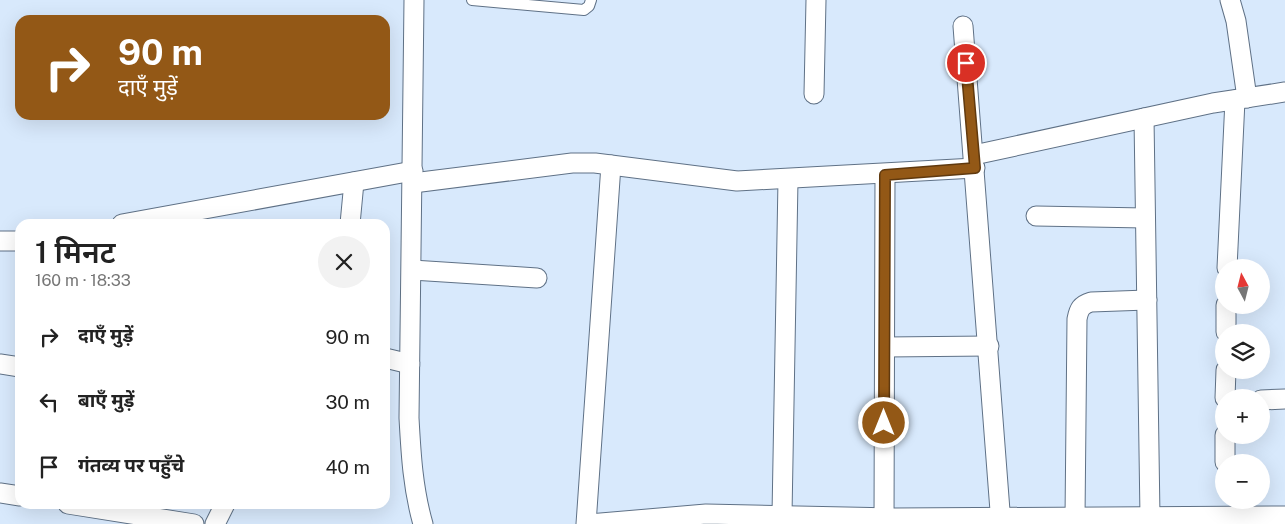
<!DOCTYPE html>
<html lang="hi">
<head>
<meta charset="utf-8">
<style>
	:root { --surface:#fff; --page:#f2f2f2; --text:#222; --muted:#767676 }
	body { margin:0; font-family:"Public Sans","Noto Sans Devanagari",sans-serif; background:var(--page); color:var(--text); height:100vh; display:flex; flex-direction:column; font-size:19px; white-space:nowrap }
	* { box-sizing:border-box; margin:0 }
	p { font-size:16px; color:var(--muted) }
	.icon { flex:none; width:28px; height:28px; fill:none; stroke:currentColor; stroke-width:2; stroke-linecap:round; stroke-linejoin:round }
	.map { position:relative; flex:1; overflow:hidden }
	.side { position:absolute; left:15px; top:219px; width:375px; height:290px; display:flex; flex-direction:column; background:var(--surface); border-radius:15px; box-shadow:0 5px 20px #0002 }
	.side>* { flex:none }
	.top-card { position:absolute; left:15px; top:15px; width:375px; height:105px; border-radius:15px; box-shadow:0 5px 20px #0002; background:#935816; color:#fff; overflow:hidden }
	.needle { width:32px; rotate:353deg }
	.controls { position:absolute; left:1215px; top:259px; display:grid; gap:10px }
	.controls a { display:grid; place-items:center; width:55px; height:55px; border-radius:50%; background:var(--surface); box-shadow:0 5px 20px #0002; font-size:25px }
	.pin { position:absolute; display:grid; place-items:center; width:42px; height:42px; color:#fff; margin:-21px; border:2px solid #fff; border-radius:50%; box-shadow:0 1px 5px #0007 }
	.me { position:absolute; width:55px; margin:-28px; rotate:0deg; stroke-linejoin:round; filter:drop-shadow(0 0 4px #0008) }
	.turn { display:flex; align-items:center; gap:18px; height:105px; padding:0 20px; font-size:22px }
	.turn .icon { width:65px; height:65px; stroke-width:2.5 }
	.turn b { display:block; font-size:35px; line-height:42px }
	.round { display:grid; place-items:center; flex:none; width:52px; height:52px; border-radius:26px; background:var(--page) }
	.summary { display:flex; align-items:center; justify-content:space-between; height:85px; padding:0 20px }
	h1 { font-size:30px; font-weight:600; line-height:38px }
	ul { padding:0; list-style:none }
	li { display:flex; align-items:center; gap:15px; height:65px; padding:0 20px }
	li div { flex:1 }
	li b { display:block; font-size:19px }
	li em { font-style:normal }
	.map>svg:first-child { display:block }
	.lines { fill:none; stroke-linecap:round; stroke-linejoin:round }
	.service-casing { stroke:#5f7186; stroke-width:12 }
	.minor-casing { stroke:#5f7186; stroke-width:21 }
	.service { stroke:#fff; stroke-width:10 }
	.minor { stroke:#fff; stroke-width:19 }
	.route-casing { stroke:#60390e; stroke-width:12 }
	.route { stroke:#935816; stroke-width:9 }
</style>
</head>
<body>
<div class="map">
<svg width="1285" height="524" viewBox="0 0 1285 524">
	<rect width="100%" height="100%" fill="#d8e9fc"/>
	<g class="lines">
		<!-- service casing -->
		<g class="service-casing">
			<polyline id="service" points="472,0 584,10 589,6 591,0"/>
		</g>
		<!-- minor casing -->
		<g class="minor-casing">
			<g id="minor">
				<path d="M414 0 409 418C411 455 413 489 423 524"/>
				<polyline points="1230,0 1236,21 1247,98"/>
				<polyline points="963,26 1001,524"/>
				<polyline points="814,94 816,0"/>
				<polyline points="1144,118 1150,517"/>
				<polyline points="974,155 1213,103 1285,92"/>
				<polyline points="413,183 572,163 595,163 737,181 975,168"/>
				<polyline points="1036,216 1145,218"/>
				<polyline points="122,224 413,171"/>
				<polyline points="350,224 354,182"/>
				<polyline points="0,241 20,241"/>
				<polyline points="1227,268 1235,100"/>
				<polyline points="412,270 537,278"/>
				<polyline points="1226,332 1226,305"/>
				<polyline points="885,347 989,346"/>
				<polyline points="385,358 410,364"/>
				<polyline points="0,364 20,367"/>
				<polyline points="1225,398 1226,370"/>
				<polyline points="1261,400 1285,399"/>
				<polyline points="1225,462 1225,435"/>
				<polyline points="0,493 20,496"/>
				<polyline points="68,504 194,524"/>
				<polyline points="782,515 788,180"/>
				<path d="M1075 518 1077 319C1079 309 1081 305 1091 302L1147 300"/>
				<polyline points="215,524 225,504"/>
				<polyline points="586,524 611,165"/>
				<polyline points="589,524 706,514 894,518 1285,516"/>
				<polyline points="884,524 885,175"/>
			</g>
		</g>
		<!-- service -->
		<use href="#service" class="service"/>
		<!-- minor -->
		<use href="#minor" class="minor"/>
	</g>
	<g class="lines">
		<!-- route casing -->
		<g class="route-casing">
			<polyline id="route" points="884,423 885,175 975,168 966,63"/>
		</g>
		<!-- route -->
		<use href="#route" class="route"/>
	</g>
</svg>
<div class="controls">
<a><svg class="needle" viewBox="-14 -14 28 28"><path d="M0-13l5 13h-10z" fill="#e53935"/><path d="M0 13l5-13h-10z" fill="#767676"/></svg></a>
<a><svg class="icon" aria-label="layers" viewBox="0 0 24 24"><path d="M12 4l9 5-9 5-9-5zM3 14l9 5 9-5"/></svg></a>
<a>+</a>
<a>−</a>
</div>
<div class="pin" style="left:966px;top:63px;background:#d93025"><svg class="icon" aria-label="arrive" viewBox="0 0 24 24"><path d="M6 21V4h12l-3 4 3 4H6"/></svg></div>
<svg class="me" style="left:884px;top:423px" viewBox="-20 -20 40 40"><circle r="17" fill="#935816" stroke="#fff" stroke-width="3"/><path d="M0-11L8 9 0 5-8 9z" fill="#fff"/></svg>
<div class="top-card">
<div class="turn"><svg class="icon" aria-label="right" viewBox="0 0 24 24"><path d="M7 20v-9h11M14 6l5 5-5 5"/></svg><div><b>90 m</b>दाएँ मुड़ें</div></div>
</div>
<section class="side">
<div class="summary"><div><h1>1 मिनट</h1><p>160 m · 18:33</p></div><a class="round"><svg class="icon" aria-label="close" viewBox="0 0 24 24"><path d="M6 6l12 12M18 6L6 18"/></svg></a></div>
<ul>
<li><svg class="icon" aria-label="right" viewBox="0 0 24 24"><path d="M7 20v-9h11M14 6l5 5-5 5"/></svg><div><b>दाएँ मुड़ें</b></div><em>90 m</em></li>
<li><svg class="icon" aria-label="left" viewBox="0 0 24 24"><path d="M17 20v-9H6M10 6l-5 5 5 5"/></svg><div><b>बाएँ मुड़ें</b></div><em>30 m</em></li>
<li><svg class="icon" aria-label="arrive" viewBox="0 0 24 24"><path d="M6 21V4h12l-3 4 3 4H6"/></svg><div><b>गंतव्य पर पहुँचे</b></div><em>40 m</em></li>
</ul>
</section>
</div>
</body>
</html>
